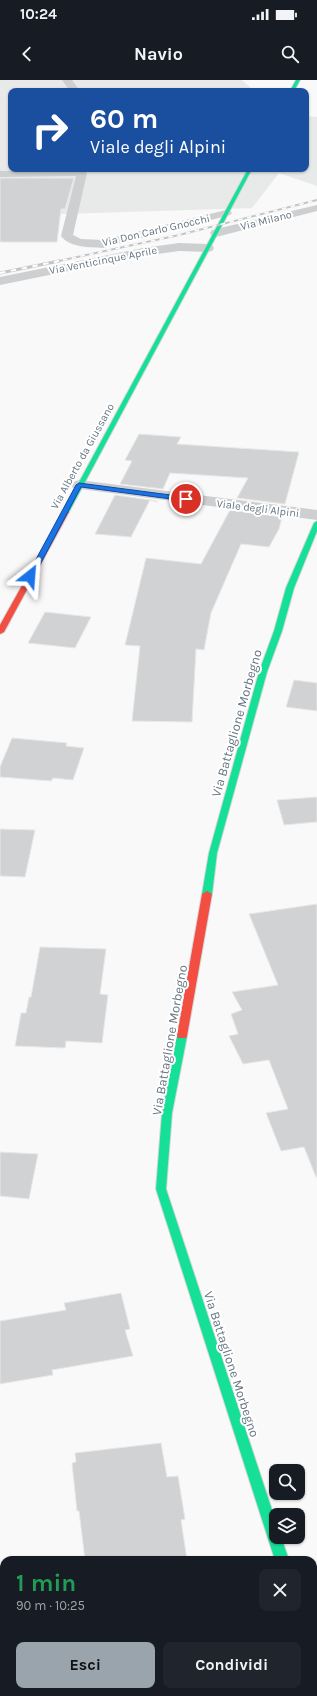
<!DOCTYPE html>
<html lang="it">
<head>
<meta charset="utf-8">
<style>
	:root { --surface:#171b24; --page:#20242c; --text:#f1f3f6; --muted:#9ea1a6; --accent:#99a4ac }
	body { margin:0; font-family:Karla,sans-serif; background:var(--page); color:var(--text); height:100vh; display:flex; flex-direction:column; font-size:15px; white-space:nowrap }
	* { box-sizing:border-box; margin:0 }
	p { font-size:13px; color:var(--muted) }
	.icon { flex:none; width:22px; height:22px; fill:none; stroke:currentColor; stroke-width:2; stroke-linecap:round; stroke-linejoin:round }
	.map { position:relative; flex:1; overflow:hidden }
	.side { position:absolute; left:0px; top:1476px; width:317px; height:140px; display:flex; flex-direction:column; background:var(--surface); border-radius:12px 12px 0 0; box-shadow:0 1px 3px #0004 }
	.side>* { flex:none }
	.guide { position:absolute; left:8px; top:8px; width:301px; height:84px; border-radius:8px; box-shadow:0 1px 3px #0004; background:#1a4fa0; color:#fff; overflow:hidden }
	.buttons { position:absolute; left:269px; top:1384px; display:grid; gap:8px }
	.buttons a { display:grid; place-items:center; width:36px; height:36px; border-radius:8px; background:var(--surface); box-shadow:0 1px 3px #0004; font-size:20px }
	.pin { position:absolute; display:grid; place-items:center; width:34px; height:34px; color:#fff; margin:-17px; border:2px solid #fff; border-radius:50%; box-shadow:0 1px 4px #0007 }
	.me { position:absolute; width:44px; margin:-22px; rotate:28deg; stroke-linejoin:round; filter:drop-shadow(0 0 3px #0008) }
	.turn { display:flex; align-items:center; gap:14px; height:84px; padding:0 16px; font-size:18px }
	.turn .icon { width:52px; height:52px; stroke-width:2.5 }
	.turn b { display:block; font-size:28px; line-height:34px }
	.round { display:grid; place-items:center; flex:none; width:42px; height:42px; border-radius:8px; background:var(--page) }
	.summary { display:flex; align-items:center; justify-content:space-between; height:68px; padding:0 16px }
	h1 { font-size:24px; font-weight:700; line-height:30px; color:#1e9e55 }
	.primary-button { display:flex; gap:8px; margin-top:auto; padding:8px 16px }
	.primary-button a { flex:1; height:46px; border-radius:8px; background:var(--accent); color:#111; font-size:16px; font-weight:700; line-height:46px; text-align:center }
	.primary-button a+a { background:var(--page); color:var(--text) }
	.status { display:flex; justify-content:space-between; align-items:center; height:28px; padding:0 20px; background:var(--surface); direction:ltr }
	.status svg { height:11px; fill:currentColor }
	header { display:flex; justify-content:space-between; align-items:center; height:52px; padding:0 16px; background:var(--surface); font-size:18px; font-weight:700 }
	.map>svg:first-child { display:block }
	.built { fill:#e8e9e9 }
	.building { fill:#d0d2d3; stroke:#e8e8e8 }
	.lines { fill:none; stroke-linecap:round; stroke-linejoin:round }
	.fast-casing { stroke:#d5d6d7; stroke-width:2 }
	.jam-casing { stroke:#d5d6d7; stroke-width:2 }
	.street { fill:#cecfd0; fill-rule:evenodd }
	.fast { fill:#16e098; fill-rule:evenodd }
	.jam { fill:#f24e42; fill-rule:evenodd }
	.rail-far1-casing { stroke:#c3c5c6; stroke-width:2 }
	.rail-casing { stroke:#c3c5c6; stroke-width:3 }
	.rail-far1 { stroke:#fff; stroke-width:1.5; stroke-dasharray:4.5; stroke-linecap:butt }
	.rail { stroke:#fff; stroke-width:2; stroke-dasharray:5.5; stroke-linecap:butt }
	.route { fill:#1a73e8; stroke:#114b97 }
	.labels { text-anchor:middle; stroke-width:4; stroke-linejoin:round; paint-order:stroke }
	.far-street-label { font-size:11px; fill:#657683; stroke:#fff }
	.street-label { font-size:13px; fill:#657683; stroke:#fff }
</style>
</head>
<body>
<div class="status"><b>10:24</b><svg viewBox="0 0 49 12"><path d="M0 12V9h3v3zM5 12V6h3v6zM10 12V3h3v9zM15 12V0h3v12zM26 1h20v11H26zM47 4h2v5h-2z"/></svg></div>
<header><svg class="icon" aria-label="back" viewBox="0 0 24 24"><path d="M15 5l-7 7 7 7"/></svg>Navio<svg class="icon" aria-label="search" viewBox="0 0 24 24"><circle cx="10" cy="10" r="6"/><path d="M15 15l6 6"/></svg></header>
<div class="map">
<svg width="317" height="1616" viewBox="0 0 317 1616">
	<rect width="100%" height="100%" fill="#f9f9f9"/>
	<!-- built -->
	<polygon class="built" points="0,0 242,0 254,11 11,11 11,89 306,89 306,36 317,37 317,106 279,93 252,128 0,136"/>
	<!-- building -->
	<g class="building">
		<polygon points="0,98 74,98 65,129 61,129 57,162 0,162"/>
		<polygon points="139,354 181,357 177,364 299,372 285,424 237,418 248,398 170,393 163,409 120,404 132,381 125,380"/>
		<polygon points="115,415 157,421 157,422 150,420 131,457 95,454"/>
		<polygon points="230,430 282,437 279,449 269,467 241,464 211,533 204,570 196,569 192,642 132,641 140,566 125,565 146,478 201,484"/>
		<polygon points="45,532 91,537 75,568 28,563"/>
		<polygon points="294,600 317,603 317,631 286,627"/>
		<polygon points="12,658 67,663 66,666 84,668 73,700 53,698 51,701 0,697 0,687"/>
		<polygon points="317,717 317,742 284,745 277,720"/>
		<polygon points="0,749 35,750 25,797 0,796"/>
		<polygon points="317,824 317,1097 316,1097 304,1067 281,1071 266,1033 288,1029 269,980 243,984 229,956 238,954 231,934 242,930 232,912 278,905 249,834"/>
		<polygon points="40,867 106,869 100,914 108,915 102,963 66,961 65,968 15,966 21,933 26,933 29,917 31,917"/>
		<polygon points="0,1072 38,1074 29,1119 0,1116"/>
		<polygon points="121,1213 130,1249 125,1250 133,1276 52,1290 53,1295 0,1304 0,1241 66,1230 64,1223"/>
		<polygon points="161,1363 167,1397 178,1396 185,1439 181,1440 187,1480 85,1480 79,1431 77,1431 72,1383 76,1382 75,1373"/>
	</g>
	<g class="lines">
		<!-- fast casing -->
		<g class="fast-casing">
			<g id="fast">
				<polygon points="296,0 300,0 294,11 290,11"/>
				<polygon points="248,89 252,89 69,432 68,433 64,433 63,432"/>
				<polygon points="317,441 317,451 294,508 282,551 267,592 217,773 212,814 207,817 204,816 202,814 209,773 259,592 274,551 286,508 314,443"/>
				<polygon points="182,953 186,954 187,956 172,1033 166,1109 276,1442 276,1457 281,1457 289,1480 275,1480 156,1109 162,1033 177,956 178,954"/>
			</g>
		</g>
		<!-- jam casing -->
		<g class="jam-casing">
			<g id="jam">
				<polygon points="66,430 69,432 4,552 0,554 0,545 63,432"/>
				<polygon points="207,811 212,814 187,956 186,958 178,958 177,956 202,814"/>
			</g>
		</g>
		<!-- street -->
		<g class="street">
			<polygon points="62,0 72,0 80,11 70,11"/>
			<path d="M82 90 87 93 73 155 81 159 103 160 226 130 230 131 232 133 230 135 103 168C90 167 70 168 61 156L76 96 0 97V91Z"/>
			<polygon points="317,125 317,131 216,157 212,156 210,153 212,150"/>
			<polygon points="179,163 208,164 212,165 214,168 212,171 208,172 179,171 143,176 0,205 0,197 143,168"/>
			<polygon points="79,400 317,430 317,440 73,408 71,405 73,402"/>
			<polygon points="317,1534 317,1564 313,1565 313,1535"/>
			<polygon points="18,1612 67,1612 65,1616 16,1616"/>
		</g>
		<!-- fast -->
		<use href="#fast" class="fast"/>
		<!-- jam -->
		<use href="#jam" class="jam"/>
		<!-- rail-far1 casing -->
		<g class="rail-far1-casing">
			<polyline id="rail-far1" points="54,182 179,155 317,120"/>
		</g>
		<!-- rail casing -->
		<g class="rail-casing">
			<polyline id="rail" points="0,193 59,181"/>
		</g>
		<!-- rail-far1 -->
		<use href="#rail-far1" class="rail-far1"/>
		<!-- rail -->
		<use href="#rail" class="rail"/>
	</g>
	<!-- route -->
	<polygon class="route" points="79,403 186,417 190,419 186,421 81,407 34,496 33,498 28,498 27,496 76,405"/>
	<g class="labels">
		<!-- far-street labels -->
		<g class="far-street-label">
			<text transform="translate(266 140) rotate(-14)" y="4">Via Milano</text>
			<text transform="translate(156 150) rotate(-13)" y="4">Via Don Carlo Gnocchi</text>
			<text transform="translate(103 180) rotate(-11)" y="4">Via Venticinque Aprile</text>
			<text transform="translate(82 376) rotate(-61)" y="4">Via Alberto da Giussano</text>
			<text transform="translate(258 428) rotate(7)" y="4">Viale degli Alpini</text>
		</g>
		<!-- street labels -->
		<g class="street-label">
			<text transform="translate(236 643) rotate(-74)" y="5">Via Battaglione Morbegno</text>
			<text transform="translate(169 960) rotate(-80)" y="5">Via Battaglione Morbegno</text>
			<text transform="translate(232 1284) rotate(72)" y="5">Via Battaglione Morbegno</text>
		</g>
	</g>
</svg>
<div class="buttons">
<a><svg class="icon" aria-label="search" viewBox="0 0 24 24"><circle cx="10" cy="10" r="6"/><path d="M15 15l6 6"/></svg></a>
<a><svg class="icon" aria-label="layers" viewBox="0 0 24 24"><path d="M12 4l9 5-9 5-9-5zM3 14l9 5 9-5"/></svg></a>
</div>
<div class="pin" style="left:186px;top:419px;background:#d93025"><svg class="icon" aria-label="arrive" viewBox="0 0 24 24"><path d="M6 21V4h12l-3 4 3 4H6"/></svg></div>
<svg class="me" style="left:30px;top:496px" viewBox="-20 -20 40 40"><path d="M0-17L14 15 0 8-14 15z" fill="#1a73e8" stroke="#fff" stroke-width="4"/></svg>
<div class="guide">
<div class="turn"><svg class="icon" aria-label="right" viewBox="0 0 24 24"><path d="M7 20v-9h11M14 6l5 5-5 5"/></svg><div><b>60 m</b>Viale degli Alpini</div></div>
</div>
<section class="side">
<div class="summary"><div><h1>1 min</h1><p>90 m · 10:25</p></div><a class="round"><svg class="icon" aria-label="close" viewBox="0 0 24 24"><path d="M6 6l12 12M18 6L6 18"/></svg></a></div>
<div class="primary-button"><a>Esci</a><a>Condividi</a></div>
</section>
</div>
</body>
</html>
